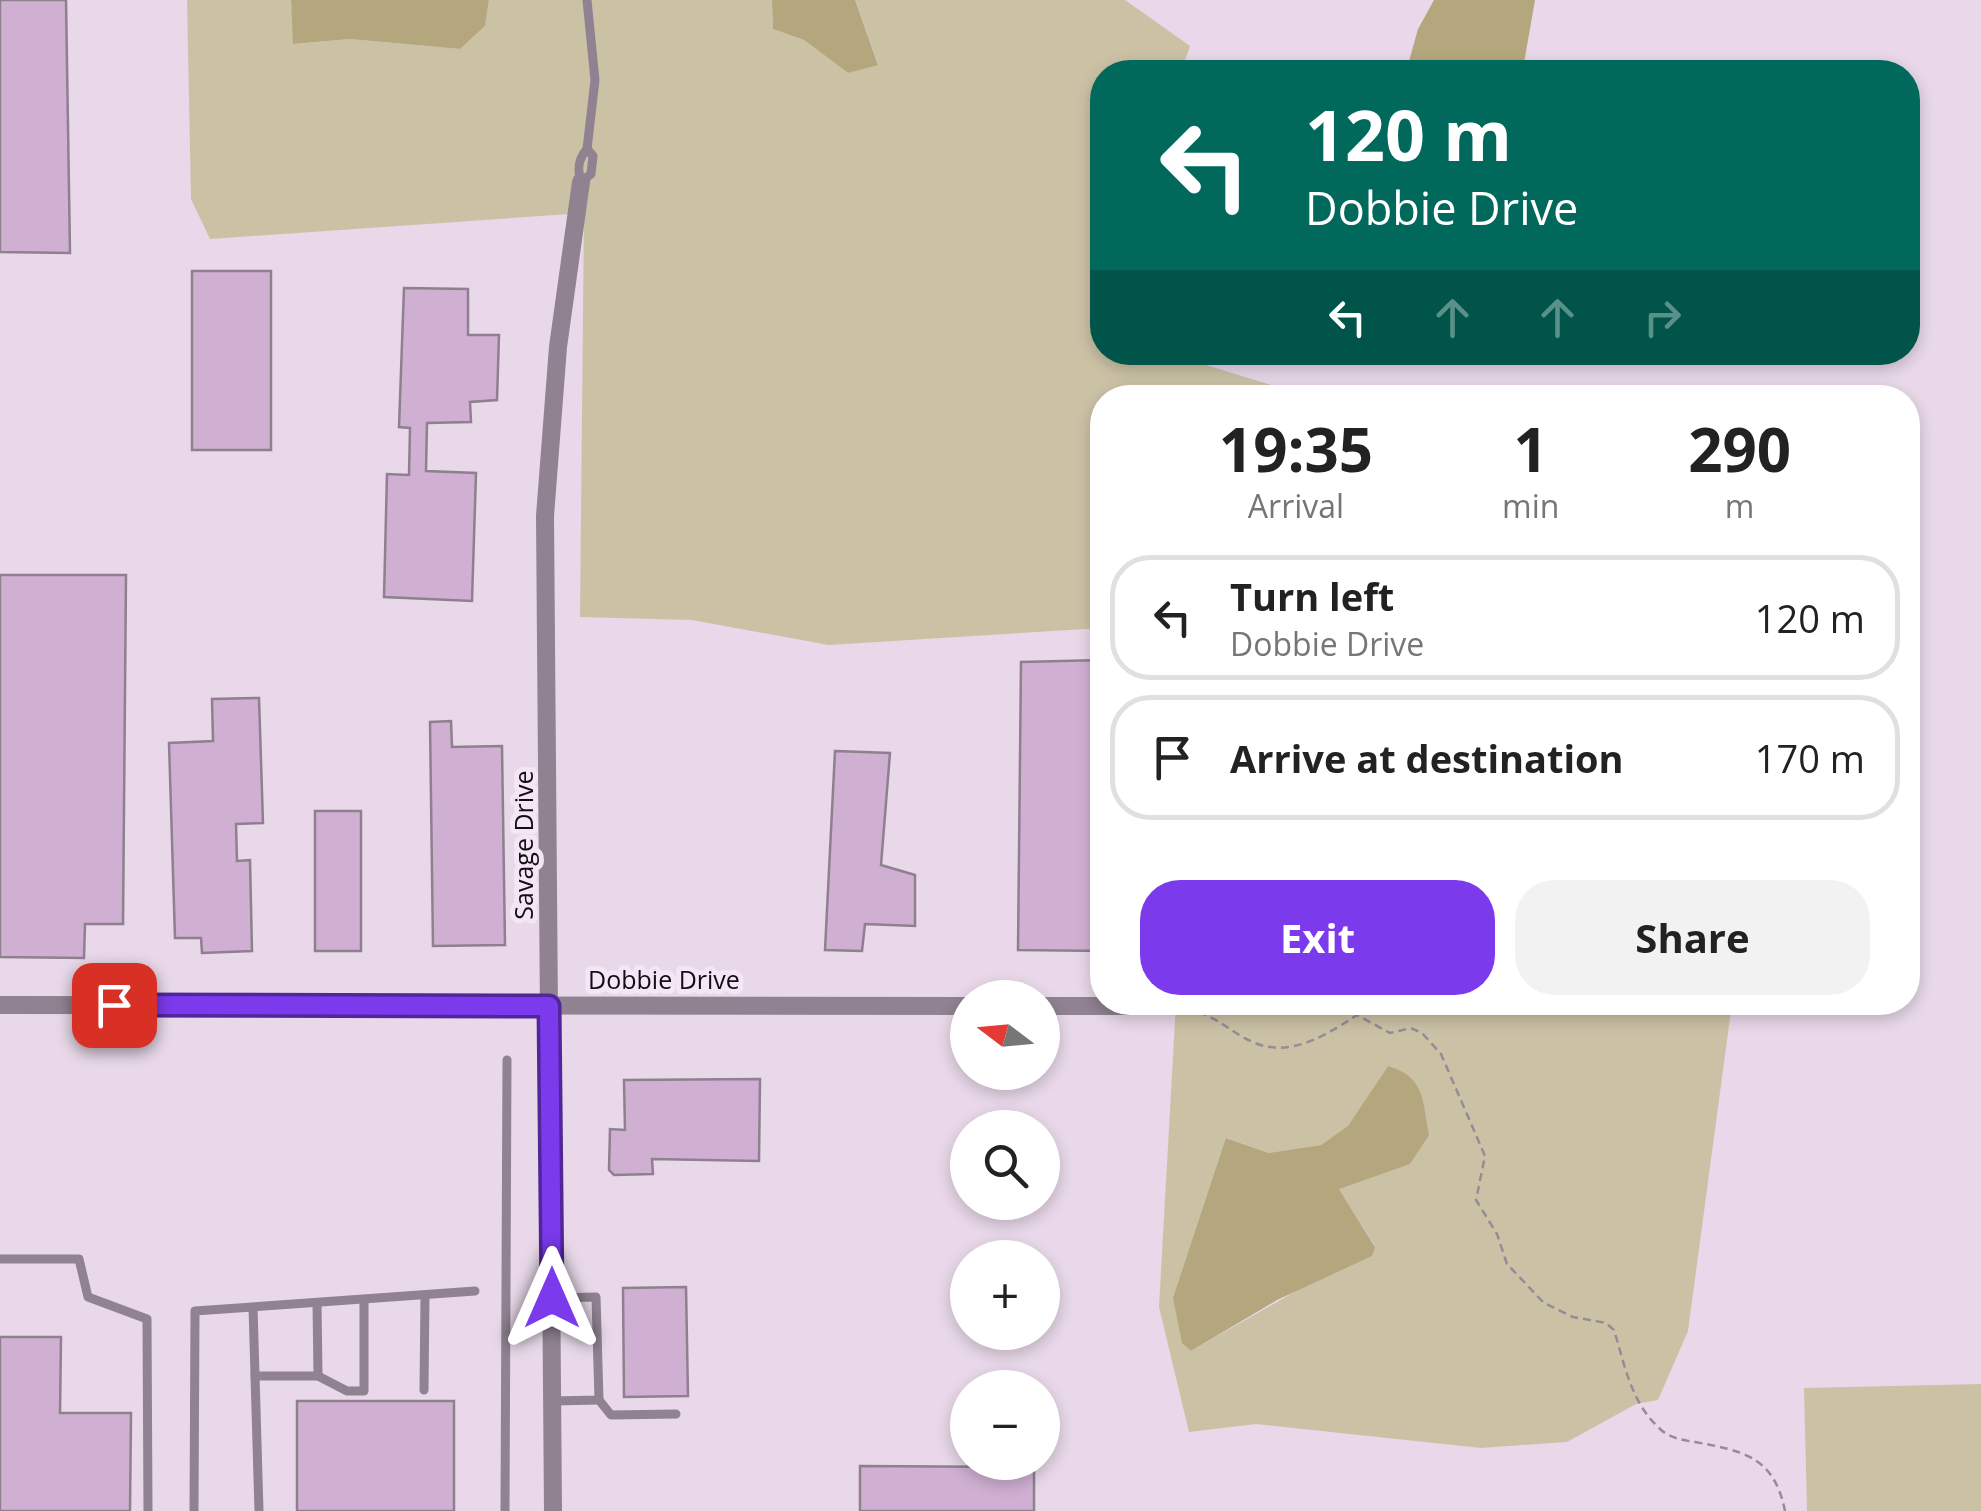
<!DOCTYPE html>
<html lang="en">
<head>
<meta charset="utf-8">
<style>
	:root { --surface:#fff; --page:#f2f2f2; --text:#222; --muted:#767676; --line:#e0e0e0; --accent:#7c3aed }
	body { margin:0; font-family:"Open Sans",sans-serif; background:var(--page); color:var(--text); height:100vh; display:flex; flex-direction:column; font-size:38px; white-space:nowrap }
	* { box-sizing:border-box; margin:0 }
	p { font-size:32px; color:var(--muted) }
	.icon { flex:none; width:55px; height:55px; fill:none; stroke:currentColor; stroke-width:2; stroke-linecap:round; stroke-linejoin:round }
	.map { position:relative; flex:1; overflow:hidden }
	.drawer { position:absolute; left:1090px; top:385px; width:830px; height:630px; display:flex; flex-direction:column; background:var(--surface); border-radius:40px; box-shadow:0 5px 15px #0003 }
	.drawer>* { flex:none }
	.top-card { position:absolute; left:1090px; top:60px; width:830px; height:305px; border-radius:40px; box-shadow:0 5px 15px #0003; background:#00695c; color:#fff; overflow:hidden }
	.needle { width:65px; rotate:286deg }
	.fabs { position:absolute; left:950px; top:980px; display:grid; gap:20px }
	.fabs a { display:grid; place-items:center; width:110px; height:110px; border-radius:50%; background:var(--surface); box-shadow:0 5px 15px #0003; font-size:50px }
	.pin { position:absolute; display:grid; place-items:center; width:85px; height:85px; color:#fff; margin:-42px; border-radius:20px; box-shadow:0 5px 15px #0006 }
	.me { position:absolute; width:110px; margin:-55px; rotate:0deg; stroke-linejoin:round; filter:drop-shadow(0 0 8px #0008) }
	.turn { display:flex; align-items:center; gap:35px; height:210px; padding:0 50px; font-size:45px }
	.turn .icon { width:130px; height:130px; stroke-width:2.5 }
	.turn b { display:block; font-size:70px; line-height:85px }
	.lanes { display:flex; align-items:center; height:95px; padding:0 50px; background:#0003; justify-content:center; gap:50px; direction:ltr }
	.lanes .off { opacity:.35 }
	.eta { display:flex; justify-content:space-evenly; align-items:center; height:170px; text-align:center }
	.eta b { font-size:60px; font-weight:700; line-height:70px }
	.cta { display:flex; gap:20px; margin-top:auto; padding:20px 50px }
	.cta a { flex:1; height:115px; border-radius:40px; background:var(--accent); color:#fff; font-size:40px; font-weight:700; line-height:115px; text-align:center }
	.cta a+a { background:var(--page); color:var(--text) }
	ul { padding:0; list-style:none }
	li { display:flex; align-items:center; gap:30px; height:125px; margin:0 20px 15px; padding:0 30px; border:5px solid var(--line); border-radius:40px }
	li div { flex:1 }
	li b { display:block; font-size:38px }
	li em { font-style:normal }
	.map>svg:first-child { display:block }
	.green { fill:#cbc2a6; fill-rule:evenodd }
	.water { fill:#b5a77d }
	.building { fill:#d0b0d2; stroke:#8e808f; stroke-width:2.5 }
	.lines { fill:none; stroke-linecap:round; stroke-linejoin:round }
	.path { stroke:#978b97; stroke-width:2.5; stroke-dasharray:8 5; stroke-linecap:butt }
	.lane { stroke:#908291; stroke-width:9 }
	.street { stroke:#908291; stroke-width:18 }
	.route-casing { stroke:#51269a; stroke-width:25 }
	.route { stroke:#7c3aed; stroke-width:18 }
	.labels { text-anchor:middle; stroke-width:10; stroke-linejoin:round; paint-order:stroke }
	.street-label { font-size:25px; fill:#120d12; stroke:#f5e6f6 }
</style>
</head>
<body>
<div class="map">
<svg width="1981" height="1511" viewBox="0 0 1981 1511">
	<rect width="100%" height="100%" fill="#e8d8e9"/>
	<!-- green -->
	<g class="green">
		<polygon points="187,0 291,0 294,44 350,39 460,49 485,26 489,0 772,0 773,29 804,40 848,73 878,64 855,0 1125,0 1190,46 1181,72 1102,72 1102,352 1176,353 1183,358 1310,397 1102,398 1102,628 829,645 692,620 580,617 584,213 210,239 191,199"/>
		<path d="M1176 1003H1732L1688 1331 1658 1400 1636 1404 1567 1442 1481 1448 1256 1424 1189 1432 1159 1307ZM1388 1066 1339 1189 1375 1246 1191 1351 1227 1138 1269 1153 1321 1145 1348 1127Z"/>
		<polygon points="1981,1384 1981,1511 1807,1511 1804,1388"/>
	</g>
	<!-- water -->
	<g class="water">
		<polygon points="291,0 489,0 485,26 460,49 350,39 293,44"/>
		<polygon points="772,0 855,0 878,65 848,73 804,40 773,29"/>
		<path d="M1434 0H1535L1524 63C1483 61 1447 73 1406 72L1418 29Z"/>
		<path d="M1388 1066C1426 1077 1422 1101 1429 1135L1410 1164 1339 1189 1375 1247 1372 1256 1277 1300 1191 1351 1182 1343 1173 1298 1226 1138 1269 1153 1321 1145 1348 1126Z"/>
	</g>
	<!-- building -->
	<g class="building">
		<polygon points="0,0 66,0 70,253 0,252"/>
		<rect x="192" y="271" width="79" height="179"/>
		<polygon points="404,288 468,289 468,335 499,335 497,400 470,402 471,422 427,423 426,471 476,473 472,601 384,597 387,474 409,475 410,428 399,427"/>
		<polygon points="0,575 126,575 123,924 85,924 84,958 0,957"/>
		<polygon points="1102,660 1102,951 1018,950 1021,662"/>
		<polygon points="259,698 263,823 236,824 237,861 250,860 252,951 202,953 201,938 175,938 169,743 213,741 212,699"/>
		<polygon points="451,721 452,747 502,746 505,945 433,946 430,722"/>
		<polygon points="835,751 890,753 881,865 915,875 915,926 865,924 862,951 825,950"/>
		<rect x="315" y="811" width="46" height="140"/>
		<polygon points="760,1079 759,1161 652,1159 653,1174 614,1175 609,1170 610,1129 625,1130 624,1080"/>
		<polygon points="686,1287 688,1396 624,1397 623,1288"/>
		<polygon points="0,1337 61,1337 60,1413 131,1413 130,1511 0,1511"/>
		<rect x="297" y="1401" width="157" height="110"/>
		<polygon points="860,1466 1034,1467 1034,1511 860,1511"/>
	</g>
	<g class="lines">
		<!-- path -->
		<path class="path" d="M1186 1009C1220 1016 1228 1032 1255 1043 1291 1058 1328 1034 1357 1015L1390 1033 1411 1028 1422 1033 1441 1054 1485 1156 1476 1200 1497 1234 1507 1264 1544 1303 1573 1317 1606 1323 1614 1330C1625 1366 1631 1402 1659 1428 1669 1438 1682 1440 1695 1442 1743 1451 1774 1456 1785 1511"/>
		<!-- lane -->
		<g class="lane">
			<path d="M581 182C577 169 578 159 587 149L595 80 587 0"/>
			<polyline points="581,182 591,174 593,156 587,149"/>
			<polyline points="0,1259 79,1259 88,1297 147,1319 148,1511"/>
			<polyline points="552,1298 596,1297 599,1400 553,1401"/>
			<polyline points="253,1307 259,1511"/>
			<polyline points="255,1376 318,1376 317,1303"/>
			<polyline points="318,1376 347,1391 364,1391 364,1300"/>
			<polyline points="424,1390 425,1296"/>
			<polyline points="599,1400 611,1415 676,1414"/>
			<polyline points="194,1511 195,1311 475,1291"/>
			<polyline points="505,1511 507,1060"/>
		</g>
		<!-- street -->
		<g class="street">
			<polyline points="0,1005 968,1006"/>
			<polyline points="1042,1006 1170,1006"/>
			<polyline points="553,1511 545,516 558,347 581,182"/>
		</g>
	</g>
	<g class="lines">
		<!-- route casing -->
		<g class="route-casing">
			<polyline id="route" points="114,1005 549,1006 552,1298"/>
		</g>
		<!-- route -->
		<use href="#route" class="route"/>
	</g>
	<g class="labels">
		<!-- street labels -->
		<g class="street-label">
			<text transform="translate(524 845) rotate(-90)" y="9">Savage Drive</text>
			<text x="664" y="989">Dobbie Drive</text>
		</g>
	</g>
</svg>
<div class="fabs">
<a><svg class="needle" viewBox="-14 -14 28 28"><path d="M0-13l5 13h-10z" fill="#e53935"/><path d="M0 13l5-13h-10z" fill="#767676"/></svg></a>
<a><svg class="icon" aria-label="search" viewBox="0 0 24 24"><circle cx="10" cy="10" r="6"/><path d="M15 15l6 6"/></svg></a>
<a>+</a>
<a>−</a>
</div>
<div class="pin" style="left:114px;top:1005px;background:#d93025"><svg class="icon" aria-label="arrive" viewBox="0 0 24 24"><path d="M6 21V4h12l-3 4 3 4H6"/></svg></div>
<svg class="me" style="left:552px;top:1298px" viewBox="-20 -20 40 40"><path d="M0-17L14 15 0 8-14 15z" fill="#7c3aed" stroke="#fff" stroke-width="4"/></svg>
<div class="top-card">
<div class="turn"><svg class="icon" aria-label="left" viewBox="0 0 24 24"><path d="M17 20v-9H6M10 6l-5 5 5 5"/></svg><div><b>120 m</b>Dobbie Drive</div></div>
<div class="lanes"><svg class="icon" aria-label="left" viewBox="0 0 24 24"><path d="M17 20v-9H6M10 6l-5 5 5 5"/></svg><svg class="icon off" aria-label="ahead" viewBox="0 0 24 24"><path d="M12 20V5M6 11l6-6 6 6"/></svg><svg class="icon off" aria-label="ahead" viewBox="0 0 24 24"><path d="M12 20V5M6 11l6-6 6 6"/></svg><svg class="icon off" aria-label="right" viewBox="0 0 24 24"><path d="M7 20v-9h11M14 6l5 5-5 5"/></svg></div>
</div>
<section class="drawer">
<div class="eta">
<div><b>19:35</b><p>Arrival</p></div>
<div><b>1</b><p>min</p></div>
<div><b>290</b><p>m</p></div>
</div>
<ul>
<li><svg class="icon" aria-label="left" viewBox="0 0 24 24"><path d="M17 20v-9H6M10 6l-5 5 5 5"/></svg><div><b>Turn left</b><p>Dobbie Drive</p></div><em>120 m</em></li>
<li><svg class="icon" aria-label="arrive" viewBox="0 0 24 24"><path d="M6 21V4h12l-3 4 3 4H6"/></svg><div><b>Arrive at destination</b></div><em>170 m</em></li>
</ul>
<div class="cta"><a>Exit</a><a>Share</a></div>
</section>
</div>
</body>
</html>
